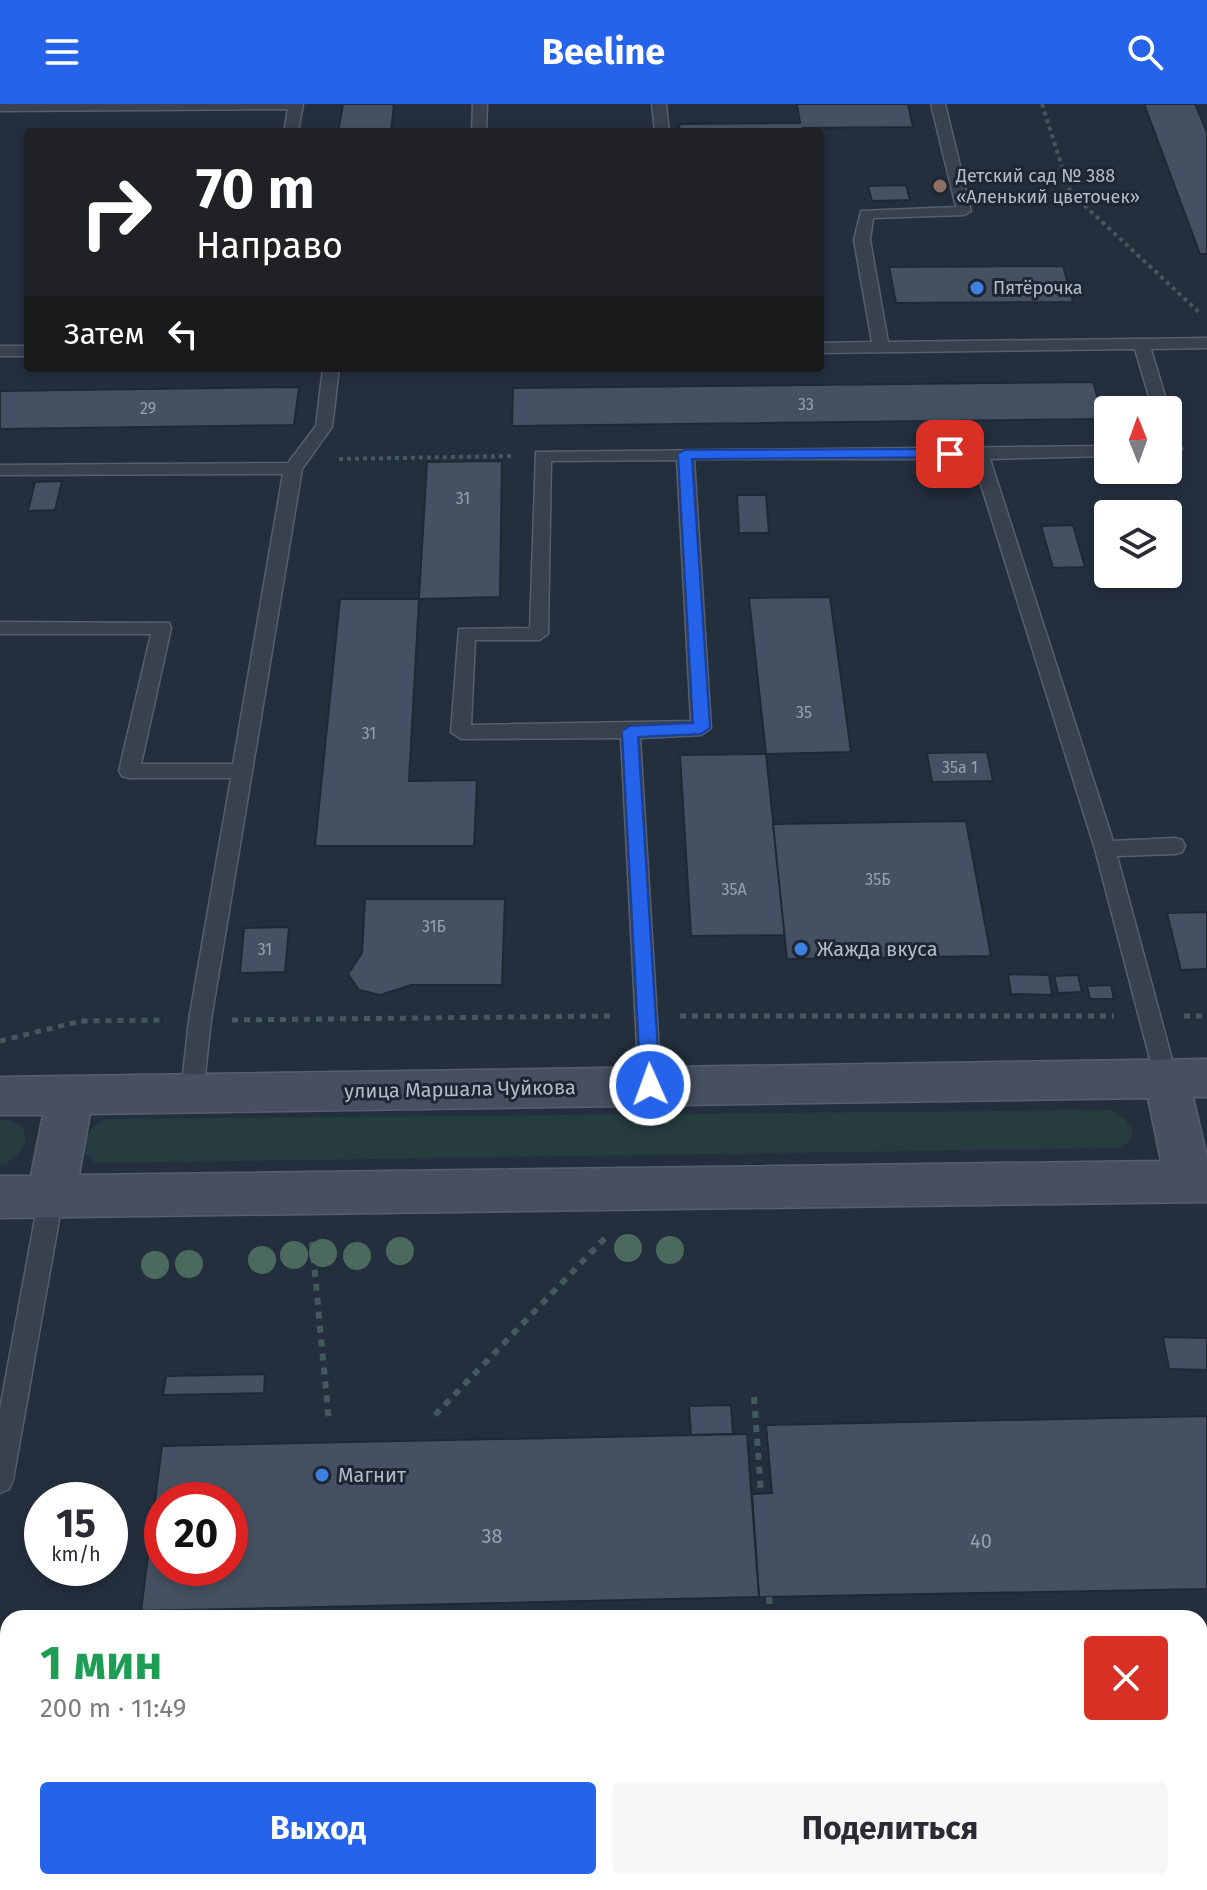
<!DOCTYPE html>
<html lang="ru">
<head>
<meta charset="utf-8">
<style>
	:root { --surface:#fff; --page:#f7f7f7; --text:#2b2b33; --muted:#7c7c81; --accent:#2563eb }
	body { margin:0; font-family:"Fira Sans",sans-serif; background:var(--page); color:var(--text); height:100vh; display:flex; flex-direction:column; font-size:30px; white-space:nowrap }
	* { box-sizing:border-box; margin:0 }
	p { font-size:26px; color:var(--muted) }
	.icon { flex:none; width:44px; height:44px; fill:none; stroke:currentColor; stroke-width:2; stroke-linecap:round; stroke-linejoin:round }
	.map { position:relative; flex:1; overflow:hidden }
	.side { position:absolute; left:0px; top:1506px; width:1208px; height:280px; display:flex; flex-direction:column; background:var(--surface); border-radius:24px 24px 0 0; box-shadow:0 4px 12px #0003 }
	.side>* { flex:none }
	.banner { position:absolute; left:24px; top:24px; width:800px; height:244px; border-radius:8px; box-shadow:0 4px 12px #0003; background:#202124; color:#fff; overflow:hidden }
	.needle { width:52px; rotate:359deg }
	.tools { position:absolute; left:1094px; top:292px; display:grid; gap:16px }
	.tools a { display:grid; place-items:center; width:88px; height:88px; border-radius:8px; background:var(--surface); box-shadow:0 4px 12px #0003; font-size:40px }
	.speed { position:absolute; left:24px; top:1378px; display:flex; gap:16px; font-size:40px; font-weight:700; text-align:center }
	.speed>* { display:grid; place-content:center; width:104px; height:104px; border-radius:50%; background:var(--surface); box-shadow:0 4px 12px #0003; line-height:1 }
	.speed small { font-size:20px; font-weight:400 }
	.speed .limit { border:12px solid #d22; background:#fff; color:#111 }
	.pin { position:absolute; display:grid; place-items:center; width:68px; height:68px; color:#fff; margin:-34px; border-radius:16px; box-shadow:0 4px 12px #0006 }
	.me { position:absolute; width:88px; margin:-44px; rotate:358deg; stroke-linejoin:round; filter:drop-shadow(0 0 6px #0008) }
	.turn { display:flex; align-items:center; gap:28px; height:168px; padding:0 40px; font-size:36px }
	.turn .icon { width:104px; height:104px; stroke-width:2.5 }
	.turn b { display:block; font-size:56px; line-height:68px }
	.then { display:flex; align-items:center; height:76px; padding:0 40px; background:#0003; gap:16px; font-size:30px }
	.round { display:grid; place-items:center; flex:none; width:84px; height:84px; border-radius:8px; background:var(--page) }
	.overview { display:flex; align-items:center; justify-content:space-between; height:136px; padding:0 40px }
	h1 { font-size:48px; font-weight:700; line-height:60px; color:#1e9e55 }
	.cta { display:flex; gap:16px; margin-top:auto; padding:16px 40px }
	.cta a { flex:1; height:92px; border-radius:8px; background:var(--accent); color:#fff; font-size:32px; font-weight:700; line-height:92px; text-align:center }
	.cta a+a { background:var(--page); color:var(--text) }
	header { display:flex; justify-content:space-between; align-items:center; height:104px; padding:0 40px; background:var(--accent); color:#fff; font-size:36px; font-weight:700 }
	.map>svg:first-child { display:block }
	.green { fill:#263c3f }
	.building { fill:#455162; stroke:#1f2835; stroke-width:2; fill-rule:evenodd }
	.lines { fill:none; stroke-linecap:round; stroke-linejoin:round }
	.lane-casing { stroke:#565f6c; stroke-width:3 }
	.secondary-casing { stroke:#565f6c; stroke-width:3 }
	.path-far2 { stroke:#44595c; stroke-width:4; stroke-dasharray:4 4; stroke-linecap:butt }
	.path-far1 { stroke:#44595c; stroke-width:5; stroke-dasharray:6 6; stroke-linecap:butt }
	.path { stroke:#44595c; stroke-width:6; stroke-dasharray:7 7; stroke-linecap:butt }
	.lane { fill:#38414e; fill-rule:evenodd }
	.secondary { fill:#465061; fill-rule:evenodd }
	.tree { fill:#4b6a5d }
	.route { fill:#2563eb; stroke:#184099; stroke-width:2 }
	.education-dot { fill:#8d6e63; stroke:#1d2633; stroke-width:3 }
	.shop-dot { fill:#3f7fe0; stroke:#1d2633; stroke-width:3 }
	.labels { text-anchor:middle; stroke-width:6; stroke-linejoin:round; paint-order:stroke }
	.number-label { font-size:16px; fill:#98a1af }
	.far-poi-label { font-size:18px; fill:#b4bcc9; stroke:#1d2633; text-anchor:start }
	.poi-label { font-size:20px; fill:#b4bcc9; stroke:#1d2633; text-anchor:start }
	.street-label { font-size:20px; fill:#b4bcc9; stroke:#1d2633 }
	.near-number-label { font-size:20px; fill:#98a1af }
</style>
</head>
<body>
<header><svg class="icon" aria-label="menu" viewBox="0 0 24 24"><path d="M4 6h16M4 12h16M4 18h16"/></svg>Beeline<svg class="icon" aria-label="search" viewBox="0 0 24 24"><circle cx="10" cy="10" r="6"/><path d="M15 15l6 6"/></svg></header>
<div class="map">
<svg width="1207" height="1786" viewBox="0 0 1207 1786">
	<rect width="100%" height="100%" fill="#242f3e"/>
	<!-- green -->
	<g class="green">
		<path d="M1112 1006 1126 1016 1133 1028 1129 1038 1119 1044 96 1059 85 1049C85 1031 90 1023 106 1015Z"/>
		<path d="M0 1016H9L23 1023 26 1038C20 1048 13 1059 0 1060Z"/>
	</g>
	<!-- building -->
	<g class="building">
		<polygon points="343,0 394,0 391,28 338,28"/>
		<polygon points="797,0 908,0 913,23 803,24 804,28 680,28 679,20 800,19"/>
		<polygon points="1144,0 1195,0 1207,28 1207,150 1200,150"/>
		<polygon points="906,81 910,96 872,97 868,82"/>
		<polygon points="1063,162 1073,198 896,199 889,163"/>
		<polygon points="1093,278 1104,315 512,322 513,284"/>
		<polygon points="299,283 294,321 0,325 0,287"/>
		<polygon points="502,357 500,493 419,495 427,358"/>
		<polygon points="62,377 55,406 28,407 35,378"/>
		<polygon points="737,391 766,391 769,429 739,429"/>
		<polygon points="1073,421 1085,463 1053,464 1041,422"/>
		<polygon points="830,493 851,648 766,650 749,494"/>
		<polygon points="340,495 419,495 409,677 477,676 474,742 315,742"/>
		<polygon points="987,648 993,677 932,678 927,649"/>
		<polygon points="766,650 785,831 691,832 680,651"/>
		<polygon points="966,717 991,852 787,855 773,720"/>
		<polygon points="365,795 505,795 502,881 411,881 380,891 359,886 348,870 362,849"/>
		<polygon points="1207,808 1207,865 1181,866 1167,809"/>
		<polygon points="289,823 285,868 240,869 244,824"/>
		<polygon points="1008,870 1049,871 1052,891 1011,890"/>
		<polygon points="1078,871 1082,888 1058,889 1054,872"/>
		<polygon points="1111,881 1114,895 1090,895 1087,882"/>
		<polygon points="1163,1233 1207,1234 1207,1266 1169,1265"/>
		<polygon points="265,1270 264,1289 163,1291 166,1272"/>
		<polygon points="731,1301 733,1330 691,1331 689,1302"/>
		<polygon points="1207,1312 1207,1485 759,1493 752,1390 772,1389 766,1321"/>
		<path d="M747 1330 759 1493 141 1507 162 1342ZM162 1396H230V1464H162Z"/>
		<polygon points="114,1778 234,1778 233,1786 113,1786"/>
		<rect x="441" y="1778" width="50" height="8"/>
	</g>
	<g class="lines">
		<!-- lane casing -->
		<g class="lane-casing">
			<g id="lane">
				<polygon points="0,0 302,0 303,1 298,28 284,28 288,5 0,7"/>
				<polygon points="473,0 487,0 486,28 472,28"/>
				<polygon points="652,0 666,0 669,28 655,28"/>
				<polygon points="931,0 945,0 971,107 964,111 873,114 870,136 888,238 1207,234 1207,244 1151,245 1169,306 1168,308 1153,306 1135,245 820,249 820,239 872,238 854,136 861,107 956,103"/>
				<rect x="0" y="242" width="28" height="10"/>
				<polygon points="323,264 339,264 332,323 302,365 211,916 203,989 200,996 192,999 184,996 181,989 189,916 231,674 129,674 122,672 119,667 151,530 0,530 0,518 169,519 171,524 141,660 233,660 283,370 0,371 0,361 288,359 316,322"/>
				<polygon points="1168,323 1176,328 1182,345 1168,351"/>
				<path d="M1108 342V352L990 355 1113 737 1175 734 1182 736 1185 742 1182 748 1175 750 1117 752 1177 974 1174 981 1166 983 1158 981 1155 974 1095 745 973 355H694L711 624 701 631 640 634 661 981 658 988 650 991 642 988 639 981 621 634 461 635 451 628 459 525 530 524 536 348ZM677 356 691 617 471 621 475 536H539L548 530 551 357Z"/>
				<polygon points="51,1083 59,1086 63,1093 13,1376 9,1385 0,1389 0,1305 39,1093 43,1086"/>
				<polygon points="1207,1540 1207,1568 1200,1569 1200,1541"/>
				<rect x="0" y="1554" width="8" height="28"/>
				<rect x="305" y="1778" width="30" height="8"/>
			</g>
		</g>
		<!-- secondary casing -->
		<g class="secondary-casing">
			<path id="secondary" d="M1207 955V993H1193L1207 1053V1098L0 1114V1072H31L43 1011H0V973ZM1148 994 1161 1057 79 1071 90 1010Z"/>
		</g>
		<!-- path-far2 -->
		<g class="path-far2">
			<polyline points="1042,0 1070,88 1201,210"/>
			<polyline points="339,355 513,352"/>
		</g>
		<!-- path-far1 -->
		<g class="path-far1">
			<polyline points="680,912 1114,912"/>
			<polyline points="1184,912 1207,912"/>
			<polyline points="232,916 614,912"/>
			<polyline points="0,937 81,917 166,916"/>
		</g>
		<!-- path -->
		<g class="path">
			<polyline points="312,1138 329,1318"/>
			<polyline points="754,1293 761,1389"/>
			<polyline points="435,1311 605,1134"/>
			<polyline points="769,1493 771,1514"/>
			<polyline points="1200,1746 1207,1736"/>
			<polyline points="580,1778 594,1786"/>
			<polyline points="1172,1786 1178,1778"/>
		</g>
		<!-- lane -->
		<use href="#lane" class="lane"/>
		<!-- secondary -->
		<use href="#secondary" class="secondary"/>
	</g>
	<!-- trees -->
	<g class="tree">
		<circle cx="628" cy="1144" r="14"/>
		<circle cx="670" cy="1146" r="14"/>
		<circle cx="400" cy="1147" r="14"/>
		<circle cx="323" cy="1149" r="14"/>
		<circle cx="294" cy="1151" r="14"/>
		<circle cx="357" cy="1152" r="14"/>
		<circle cx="262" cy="1156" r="14"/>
		<circle cx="189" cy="1160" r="14"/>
		<circle cx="155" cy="1161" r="14"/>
	</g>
	<!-- route -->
	<polygon class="route" points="950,345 955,347 955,353 692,355 710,624 701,630 638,633 660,981 657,986 644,986 641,981 622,627 630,622 693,619 678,350 685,346"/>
	<!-- markers -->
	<circle class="education-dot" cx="940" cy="82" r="8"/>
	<g class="shop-dot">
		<circle cx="977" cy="184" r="8"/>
		<circle cx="801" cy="845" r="8"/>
		<circle cx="322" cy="1371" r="8"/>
	</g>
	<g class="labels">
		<!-- number labels -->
		<g class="number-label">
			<text x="806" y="306">33</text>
			<text x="148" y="310">29</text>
			<text x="463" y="400">31</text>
			<text x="804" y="614">35</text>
			<text x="369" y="635">31</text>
			<text x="960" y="669">35а 1</text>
			<text x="878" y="781">35Б</text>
			<text x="734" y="791">35А</text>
			<text x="434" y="828">31Б</text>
			<text x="265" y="851">31</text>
		</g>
		<!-- far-poi labels -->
		<g class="far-poi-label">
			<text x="956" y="78">Детский сад № 388<tspan x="956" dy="21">«Аленький цветочек»</tspan></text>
			<text x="993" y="190">Пятёрочка</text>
		</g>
		<!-- poi labels -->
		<g class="poi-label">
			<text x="817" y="852">Жажда вкуса</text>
			<text x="338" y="1378">Магнит</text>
		</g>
		<!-- street labels -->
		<g class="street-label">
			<text transform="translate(460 985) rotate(-1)" y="7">улица Маршала Чуйкова</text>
		</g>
		<!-- near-number labels -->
		<g class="near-number-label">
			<text x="492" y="1439">38</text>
			<text x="981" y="1444">40</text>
		</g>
	</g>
</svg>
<div class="tools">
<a><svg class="needle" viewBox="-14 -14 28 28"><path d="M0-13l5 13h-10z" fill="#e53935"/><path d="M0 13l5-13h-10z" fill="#7c7c81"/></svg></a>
<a><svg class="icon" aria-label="layers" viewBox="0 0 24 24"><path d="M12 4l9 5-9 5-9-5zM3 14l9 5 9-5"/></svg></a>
</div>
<div class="speed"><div>15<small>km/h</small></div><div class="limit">20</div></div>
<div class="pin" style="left:950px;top:350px;background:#d93025"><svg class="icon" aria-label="arrive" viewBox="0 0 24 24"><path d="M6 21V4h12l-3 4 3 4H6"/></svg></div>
<svg class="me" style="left:650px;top:981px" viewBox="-20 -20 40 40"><circle r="17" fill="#2563eb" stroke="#fff" stroke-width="3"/><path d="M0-11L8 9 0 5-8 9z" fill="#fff"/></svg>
<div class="banner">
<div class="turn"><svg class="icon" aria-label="right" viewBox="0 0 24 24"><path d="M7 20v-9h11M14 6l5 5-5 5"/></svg><div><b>70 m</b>Направо</div></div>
<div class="then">Затем<svg class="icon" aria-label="left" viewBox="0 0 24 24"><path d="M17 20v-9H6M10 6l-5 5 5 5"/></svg></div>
</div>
<section class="side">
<div class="overview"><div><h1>1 мин</h1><p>200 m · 11:49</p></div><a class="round" style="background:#d93025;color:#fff"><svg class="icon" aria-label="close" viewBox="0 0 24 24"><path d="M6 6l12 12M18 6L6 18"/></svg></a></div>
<div class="cta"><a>Выход</a><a>Поделиться</a></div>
</section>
</div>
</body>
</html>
